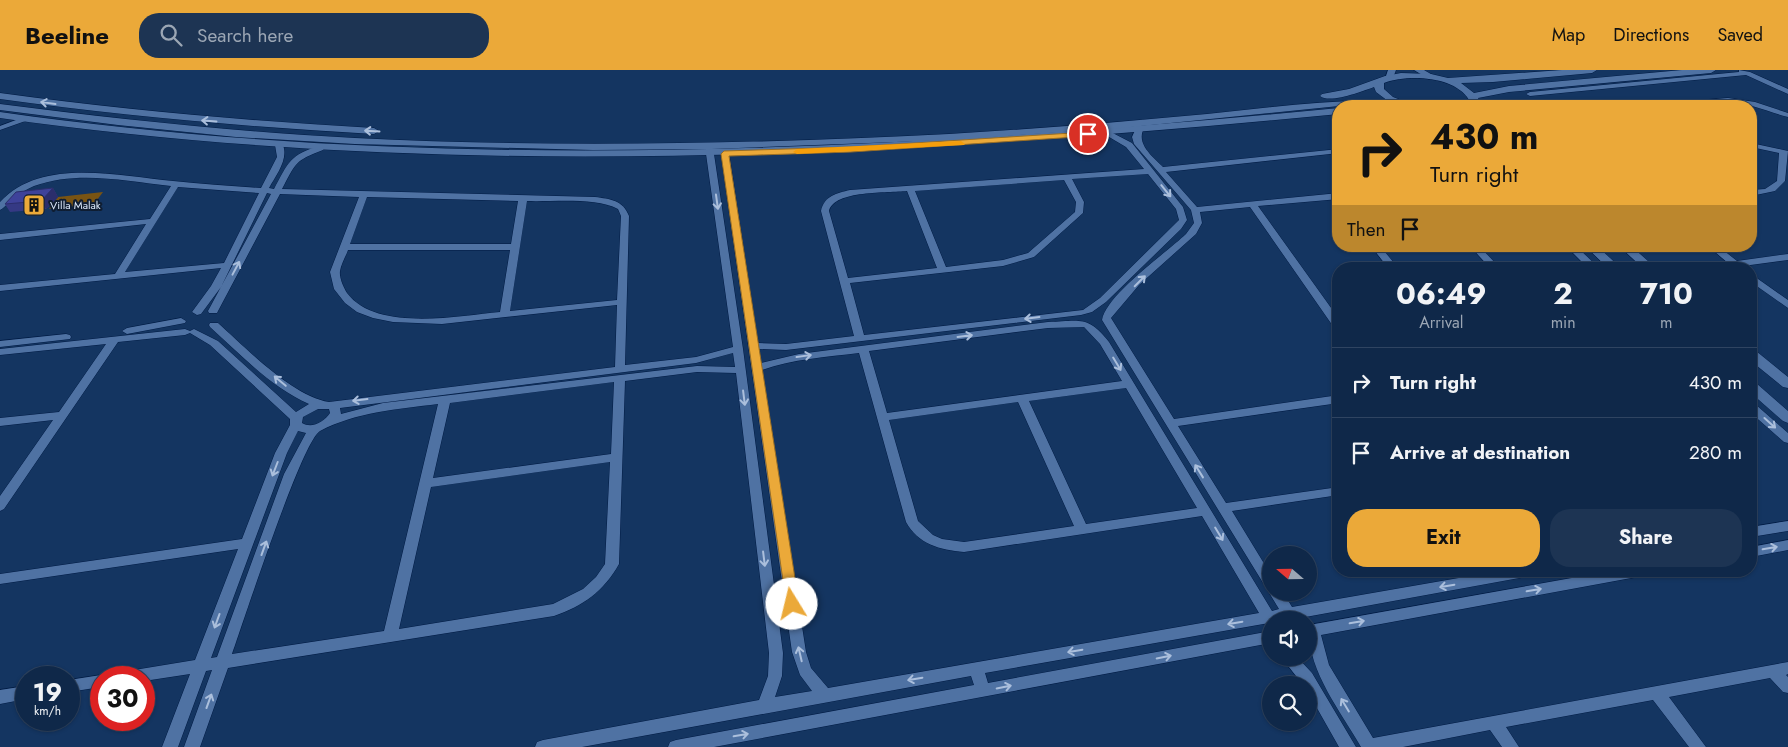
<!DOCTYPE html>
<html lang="en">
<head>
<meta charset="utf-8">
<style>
	:root { --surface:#0f2849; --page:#1d3453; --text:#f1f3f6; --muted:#9ba6b4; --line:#2f4461; --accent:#eba939 }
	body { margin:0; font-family:Jost,sans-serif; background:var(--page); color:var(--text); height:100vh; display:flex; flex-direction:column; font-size:19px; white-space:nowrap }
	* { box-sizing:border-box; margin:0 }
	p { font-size:16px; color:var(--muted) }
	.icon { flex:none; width:28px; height:28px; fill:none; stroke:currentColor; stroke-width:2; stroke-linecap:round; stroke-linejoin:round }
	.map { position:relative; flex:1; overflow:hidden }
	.details { position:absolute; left:1332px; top:192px; width:425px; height:315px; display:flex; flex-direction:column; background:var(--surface); border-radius:20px; box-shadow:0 1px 4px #0004,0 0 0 1px var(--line) }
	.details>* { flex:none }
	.top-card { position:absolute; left:1332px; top:30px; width:425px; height:152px; border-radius:20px; box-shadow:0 1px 4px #0004,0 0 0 1px var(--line); background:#eba939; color:#111; overflow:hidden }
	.needle { width:32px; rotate:290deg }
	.tools { position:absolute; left:1262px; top:476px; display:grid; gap:10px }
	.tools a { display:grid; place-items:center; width:55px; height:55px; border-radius:50%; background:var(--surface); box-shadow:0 1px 4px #0004,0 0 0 1px var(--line); font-size:25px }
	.speed { position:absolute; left:15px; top:596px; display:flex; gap:10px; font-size:25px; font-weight:700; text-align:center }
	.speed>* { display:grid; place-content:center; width:65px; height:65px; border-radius:50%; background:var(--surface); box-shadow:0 1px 4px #0004,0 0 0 1px var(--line); line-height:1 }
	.speed small { font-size:12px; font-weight:400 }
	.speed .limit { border:8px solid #d22; background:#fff; color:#111 }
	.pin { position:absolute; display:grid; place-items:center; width:42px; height:42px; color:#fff; margin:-21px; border:2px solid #fff; border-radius:50%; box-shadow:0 1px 5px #0007 }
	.me { position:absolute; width:55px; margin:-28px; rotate:351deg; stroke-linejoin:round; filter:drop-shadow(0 0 4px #0008) }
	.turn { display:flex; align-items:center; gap:18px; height:105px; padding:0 15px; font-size:22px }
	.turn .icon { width:65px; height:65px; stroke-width:2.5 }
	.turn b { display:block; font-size:35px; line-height:42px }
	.then { display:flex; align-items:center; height:48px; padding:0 15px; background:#0003; gap:10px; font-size:19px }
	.eta { display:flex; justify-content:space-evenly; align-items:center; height:85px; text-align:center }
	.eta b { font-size:30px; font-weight:700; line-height:35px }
	.cta { display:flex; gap:10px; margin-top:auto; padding:10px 15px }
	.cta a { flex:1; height:58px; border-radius:20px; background:var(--accent); color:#111; font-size:20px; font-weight:700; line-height:58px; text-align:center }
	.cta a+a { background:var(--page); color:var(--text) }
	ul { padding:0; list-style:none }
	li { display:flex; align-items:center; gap:15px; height:70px; padding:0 15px; border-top:1px solid var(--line) }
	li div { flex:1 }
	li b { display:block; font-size:19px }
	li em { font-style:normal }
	header { display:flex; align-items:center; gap:30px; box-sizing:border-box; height:70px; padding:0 25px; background:var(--accent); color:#111 }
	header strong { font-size:24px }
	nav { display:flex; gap:28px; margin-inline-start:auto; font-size:18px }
	.search { width:350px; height:45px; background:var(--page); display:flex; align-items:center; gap:12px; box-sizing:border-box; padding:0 18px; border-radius:20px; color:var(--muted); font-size:19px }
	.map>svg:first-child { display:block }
	.green { fill:#795413 }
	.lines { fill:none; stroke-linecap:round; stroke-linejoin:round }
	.minor-casing { stroke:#001b44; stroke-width:1 }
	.tertiary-casing { stroke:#001b44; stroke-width:1 }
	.secondary-casing { stroke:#001b44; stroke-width:1 }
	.minor { fill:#4f72a3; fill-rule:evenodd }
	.tertiary { fill:#4f72a3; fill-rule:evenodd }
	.secondary { fill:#4f72a3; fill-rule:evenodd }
	.wall { fill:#353984 }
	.shaded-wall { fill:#2b2e6c }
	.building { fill:#3e429a; stroke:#2b2e6c }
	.oneway { stroke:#abbfdc }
	.route { fill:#eba939; stroke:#996e25 }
	.slow { fill:#f59e0b }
	.labels { text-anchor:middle; stroke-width:4; stroke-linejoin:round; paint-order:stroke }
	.far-poi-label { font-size:11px; fill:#dde9fa; stroke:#0f1d31; text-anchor:start }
</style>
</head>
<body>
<header>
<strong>Beeline</strong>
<div class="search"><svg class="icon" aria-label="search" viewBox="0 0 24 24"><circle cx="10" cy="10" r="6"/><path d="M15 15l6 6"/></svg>Search here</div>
<nav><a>Map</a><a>Directions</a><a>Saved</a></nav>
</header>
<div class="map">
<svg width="1788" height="677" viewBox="0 0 1788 677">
	<rect width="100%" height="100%" fill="#143561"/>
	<!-- green -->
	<polygon class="green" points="103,122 94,134 49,139 58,127"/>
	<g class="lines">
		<!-- minor casing -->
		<g class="minor-casing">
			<g id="minor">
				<polygon points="1739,0 1750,2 1788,19 1788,24 1746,5 1530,26 1526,24 1530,22 1739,2"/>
				<path d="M1728 28 1755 32 1788 43V47C1768 42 1748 32 1727 32 1702 32 1677 38 1652 36L1656 34Z"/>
				<polygon points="24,47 31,49 0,60 0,56"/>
				<path d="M1136 58 1143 60C1137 75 1153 87 1163 97L1339 79V83L1166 102 1197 137 1339 123V129L1258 136 1339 249V260L1335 259 1250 137 1200 142 1202 153 1196 164 1139 215 1111 248 1174 349 1339 325V333L1178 356 1226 433 1339 417V425L1232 441 1271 505V522H1283L1292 537 1499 501H1537L1535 505 1289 550H1271V552L1269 553 985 603 988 613 1271 561V573L714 677H668L670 672 676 670 974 615 971 606 582 677H535L537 672 543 670 759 630 768 606 769 583 736 303 697 302 625 311 619 494C604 521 583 536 554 546L228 598 200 677H184L212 600 206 601 178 677H162L190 604 144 611V608H115L117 603 122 602 195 590 238 479 0 514V504L242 469 275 383 290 355V349L210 275 190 263 185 265 118 272 4 439 0 441V426L53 350 0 356V348L59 342 106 274 0 285V279L185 259 190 261 194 259 218 271 296 342 309 334C271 317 241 285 210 257L209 255 210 253H218C246 278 292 326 329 332L615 297 617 235 442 254 393 252 373 248 357 242 345 233 334 219 330 202 359 127 280 124 218 241 217 243H209L208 241 271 124 267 123 221 217 201 244 197 245 192 242 211 216 221 198 0 221V215L115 204 146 154 0 170V164L150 149 171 116C125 111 78 100 34 116 27 119 20 123 14 127 9 131 6 137 0 140V132C41 87 119 106 173 111 202 114 232 116 261 118L277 87 275 75 279 73H282C290 88 276 105 269 118L274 119C288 93 290 84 320 76L324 78 323 80C294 91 296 93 282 119L595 127C610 129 623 130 629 146L625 295 696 287 733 277 706 84 710 82 714 84 743 279 783 583 782 606 775 627 812 621 800 605 792 582 721 84 725 82 729 84 758 273 786 274 854 266 821 141C824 126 837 123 850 120L1144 99 1126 77 1104 64V60H1107L1132 73 1183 137 1187 150 1181 159 1106 232 1092 242 1081 245 786 280 759 279 761 293 799 284 1048 252C1080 251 1088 245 1109 272L1272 541 1279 539 1102 250C1106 225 1166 183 1186 164L1194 153 1191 140 1134 74 1132 67ZM1148 104 1176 139 1179 150 1100 228 1083 240 864 265 850 213 1003 196 1034 187 1083 143 1084 132 1072 109ZM1064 110 1076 132 1075 142 1028 183 1003 190 946 197 915 121ZM178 117 259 123 224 193 125 202ZM907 121 937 198 848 208 829 141C834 120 888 123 907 121ZM367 127 518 131 511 174H350ZM527 131C554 132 595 127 618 139L621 146 617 230 510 241ZM348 180H510L500 242C458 246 376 262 347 223 344 218 339 208 340 201 341 194 346 186 348 180ZM1084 257 1100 274 1122 311 887 343 869 281 1048 258ZM733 283 735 297 697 296 383 333 341 344 340 338 696 293ZM859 283 906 452C918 474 940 480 964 482L1202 446 1259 543 828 618 811 598 806 582 762 300C793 289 826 287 859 283ZM614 312 611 384 433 408 450 333ZM1126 318 1197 438 1086 454 1029 331ZM1018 332 1074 456 964 472 942 469 933 465 918 451 889 350ZM438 334 384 561 232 584C243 553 302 371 320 361 356 342 398 339 438 334ZM318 339H329L330 343C324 352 312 359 302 353L303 347ZM298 361 306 363 284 404 217 587 211 588 287 383ZM610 392 605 494 596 507 583 519 553 534 399 559 431 417Z"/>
				<polygon points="1751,73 1788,81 1785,111 1775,121 1751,126 1751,120 1765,119 1777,111 1779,83 1751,77"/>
				<polygon points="1371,176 1380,176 1399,199 1389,199"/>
				<polygon points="1470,176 1479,176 1501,199 1491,199"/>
				<polygon points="1566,176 1576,176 1600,199 1589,199"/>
				<polygon points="1708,176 1718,176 1737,191 1788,184 1788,190 1743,196 1744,199 1735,199"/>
				<polygon points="1751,204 1788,230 1788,238 1751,212"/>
				<polygon points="181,248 186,251 185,253 127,264 122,261 127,258"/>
				<polygon points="66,264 70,265 71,267 70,269 0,277 0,271"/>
				<polygon points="1751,333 1755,334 1788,363 1788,373 1784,372 1751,343"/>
				<polygon points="1788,451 1788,461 1751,467 1751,457"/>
				<polygon points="1788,470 1788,480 1751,487 1751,477"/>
				<path d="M1611 501H1649L1647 505 1642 506 1321 565 1329 595 1373 668 1788 592V604L1786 605 1788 607V623L1783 622 1770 608 1669 627 1706 677H1689L1653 630 1506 657 1519 677H1502L1490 660 1403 677H1361C1340 640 1306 599 1309 555Z"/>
				<polygon points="1282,588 1298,588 1312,603 1356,677 1339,677 1309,624 1309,615 1303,615"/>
				<polygon points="101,605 107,608 101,608 101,617 69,622 69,610"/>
				<polygon points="26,616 26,629 0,634 0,620"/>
			</g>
		</g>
		<!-- tertiary casing -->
		<g class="tertiary-casing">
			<g id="tertiary">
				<polygon points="1388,0 1396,0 1393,8 1386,6"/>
				<polygon points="1414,0 1424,0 1436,7 1429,9"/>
				<path d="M1339 38V44C893 87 445 111 0 48V42C445 105 893 81 1339 38Z"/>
				<polygon points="1585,176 1597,176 1622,199 1609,199"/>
				<polygon points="1619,176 1631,176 1657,199 1644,199"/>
				<polygon points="1751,280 1756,281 1788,307 1788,318 1783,317 1751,291"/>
				<polygon points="1751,312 1756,313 1788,341 1788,353 1783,351 1751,323"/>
			</g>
		</g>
		<!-- secondary casing -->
		<g class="secondary-casing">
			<g id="secondary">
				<path d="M1562 0H1597L1592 3 1493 12 1461 13 1474 23 1509 16 1682 0H1716L1711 3 1509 22 1478 28 1479 30 1475 36H1465L1469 30C1455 6 1408 4 1384 13V19L1393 27 1411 34 1413 36H1339L1121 58 949 70 712 79 593 80 355 74 236 67 118 55 0 40V34C118 49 236 62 355 68 553 78 751 74 949 64 1035 59 1121 52 1207 44 1267 38 1327 29 1388 31L1376 22 1374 17C1363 21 1330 34 1320 26L1322 24 1349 19 1385 6 1401 3 1431 4 1448 8Z"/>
				<path d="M0 23C124 40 249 51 374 58L379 61 374 64C249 57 124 46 0 29Z"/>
			</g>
		</g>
		<!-- minor -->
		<use href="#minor" class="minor"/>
		<!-- tertiary -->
		<use href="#tertiary" class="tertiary"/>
		<!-- secondary -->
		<use href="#secondary" class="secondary"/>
	</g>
	<!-- wall -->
	<polygon class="wall" points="53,118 58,127 46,139 10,142 5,134"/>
	<!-- shaded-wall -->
	<polygon class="shaded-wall" points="53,118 58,127 46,139 41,131"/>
	<!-- building -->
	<polygon class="building" points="53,118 41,131 5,134 16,122"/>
	<!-- one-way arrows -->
	<defs><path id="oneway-shaft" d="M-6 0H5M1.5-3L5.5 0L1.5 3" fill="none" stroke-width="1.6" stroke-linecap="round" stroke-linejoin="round" transform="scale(1.25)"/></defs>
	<g class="oneway">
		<use href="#oneway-shaft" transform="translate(48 33) rotate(-172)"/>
		<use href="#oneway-shaft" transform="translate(209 51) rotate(-176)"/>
		<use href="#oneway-shaft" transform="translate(372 61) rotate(-177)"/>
		<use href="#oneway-shaft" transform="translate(1166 121) rotate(51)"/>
		<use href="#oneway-shaft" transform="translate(717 132) rotate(82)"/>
		<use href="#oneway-shaft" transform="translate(236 198) rotate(-62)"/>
		<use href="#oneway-shaft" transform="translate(1140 211) rotate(-45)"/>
		<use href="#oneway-shaft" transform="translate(1032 248) rotate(173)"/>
		<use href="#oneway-shaft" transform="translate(965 266) rotate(-7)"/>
		<use href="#oneway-shaft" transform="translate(804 286) rotate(-8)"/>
		<use href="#oneway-shaft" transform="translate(1117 294) rotate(59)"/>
		<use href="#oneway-shaft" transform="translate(280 311) rotate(-140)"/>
		<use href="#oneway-shaft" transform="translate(744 328) rotate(83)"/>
		<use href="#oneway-shaft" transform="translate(360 330) rotate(173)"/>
		<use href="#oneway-shaft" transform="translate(1770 353) rotate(42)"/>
		<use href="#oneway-shaft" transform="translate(275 399) rotate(111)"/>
		<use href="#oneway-shaft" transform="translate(1199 401) rotate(-122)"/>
		<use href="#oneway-shaft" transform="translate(1219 464) rotate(59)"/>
		<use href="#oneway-shaft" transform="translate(264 478) rotate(-70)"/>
		<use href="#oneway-shaft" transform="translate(1770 478) rotate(-10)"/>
		<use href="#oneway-shaft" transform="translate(764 489) rotate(83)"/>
		<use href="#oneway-shaft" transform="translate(1447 516) rotate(170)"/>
		<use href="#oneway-shaft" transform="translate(1534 520) rotate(-10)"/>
		<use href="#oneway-shaft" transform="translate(217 551) rotate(110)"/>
		<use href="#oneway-shaft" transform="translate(1357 552) rotate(-10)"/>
		<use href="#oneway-shaft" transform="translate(1235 553) rotate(170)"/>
		<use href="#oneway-shaft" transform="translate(1075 581) rotate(170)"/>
		<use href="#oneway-shaft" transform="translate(800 584) rotate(-103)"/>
		<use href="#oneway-shaft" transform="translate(1164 587) rotate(-11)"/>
		<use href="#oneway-shaft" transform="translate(915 609) rotate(170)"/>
		<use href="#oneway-shaft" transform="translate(1004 617) rotate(-11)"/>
		<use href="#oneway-shaft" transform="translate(209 631) rotate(-70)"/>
		<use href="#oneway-shaft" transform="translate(1345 635) rotate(-121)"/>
		<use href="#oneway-shaft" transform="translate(741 665) rotate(-10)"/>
	</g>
	<!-- route -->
	<polygon class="route" points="1088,62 1092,64 1091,66 851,82 729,86 799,534 797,538 792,540 787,538 721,84 724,81 851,77"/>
	<!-- slow -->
	<polygon class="slow" points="961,71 965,74 964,75 797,84 793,82 797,79"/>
	<!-- icons -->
	<defs>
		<g id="building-square" transform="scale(1.125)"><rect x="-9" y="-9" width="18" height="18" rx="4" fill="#eba939" stroke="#0f1d31"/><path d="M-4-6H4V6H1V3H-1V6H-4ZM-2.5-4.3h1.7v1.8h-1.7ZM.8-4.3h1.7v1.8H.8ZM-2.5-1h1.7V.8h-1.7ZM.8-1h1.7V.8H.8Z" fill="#111"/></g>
	</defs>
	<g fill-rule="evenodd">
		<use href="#building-square" x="34" y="135"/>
	</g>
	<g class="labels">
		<!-- far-poi labels -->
		<g class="far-poi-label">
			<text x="50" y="139">Villa Malak</text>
		</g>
	</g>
</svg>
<div class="tools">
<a><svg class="needle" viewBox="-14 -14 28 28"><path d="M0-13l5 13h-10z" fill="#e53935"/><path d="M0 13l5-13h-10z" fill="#9ba6b4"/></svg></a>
<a><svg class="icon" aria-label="sound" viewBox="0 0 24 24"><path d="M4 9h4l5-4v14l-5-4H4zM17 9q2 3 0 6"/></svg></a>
<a><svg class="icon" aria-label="search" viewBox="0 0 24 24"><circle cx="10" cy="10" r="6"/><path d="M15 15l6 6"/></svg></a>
</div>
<div class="speed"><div>19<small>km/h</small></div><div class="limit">30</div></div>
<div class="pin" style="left:1088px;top:64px;background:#d93025"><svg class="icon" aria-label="arrive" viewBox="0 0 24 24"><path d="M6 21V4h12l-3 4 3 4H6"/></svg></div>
<svg class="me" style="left:792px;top:534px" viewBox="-20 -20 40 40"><circle r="19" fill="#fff"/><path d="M0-13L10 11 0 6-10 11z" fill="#eba939"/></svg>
<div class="top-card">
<div class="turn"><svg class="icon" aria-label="right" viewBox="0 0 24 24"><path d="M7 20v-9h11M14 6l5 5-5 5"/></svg><div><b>430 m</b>Turn right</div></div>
<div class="then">Then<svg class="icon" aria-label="arrive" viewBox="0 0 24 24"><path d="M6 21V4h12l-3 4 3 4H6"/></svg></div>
</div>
<section class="details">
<div class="eta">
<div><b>06:49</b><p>Arrival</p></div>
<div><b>2</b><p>min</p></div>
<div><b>710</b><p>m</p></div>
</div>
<ul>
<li><svg class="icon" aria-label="right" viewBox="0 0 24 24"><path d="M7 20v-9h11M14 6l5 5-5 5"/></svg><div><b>Turn right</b></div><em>430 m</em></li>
<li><svg class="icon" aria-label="arrive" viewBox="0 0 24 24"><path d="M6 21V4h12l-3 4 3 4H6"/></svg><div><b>Arrive at destination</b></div><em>280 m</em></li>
</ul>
<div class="cta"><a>Exit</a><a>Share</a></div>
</section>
</div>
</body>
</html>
